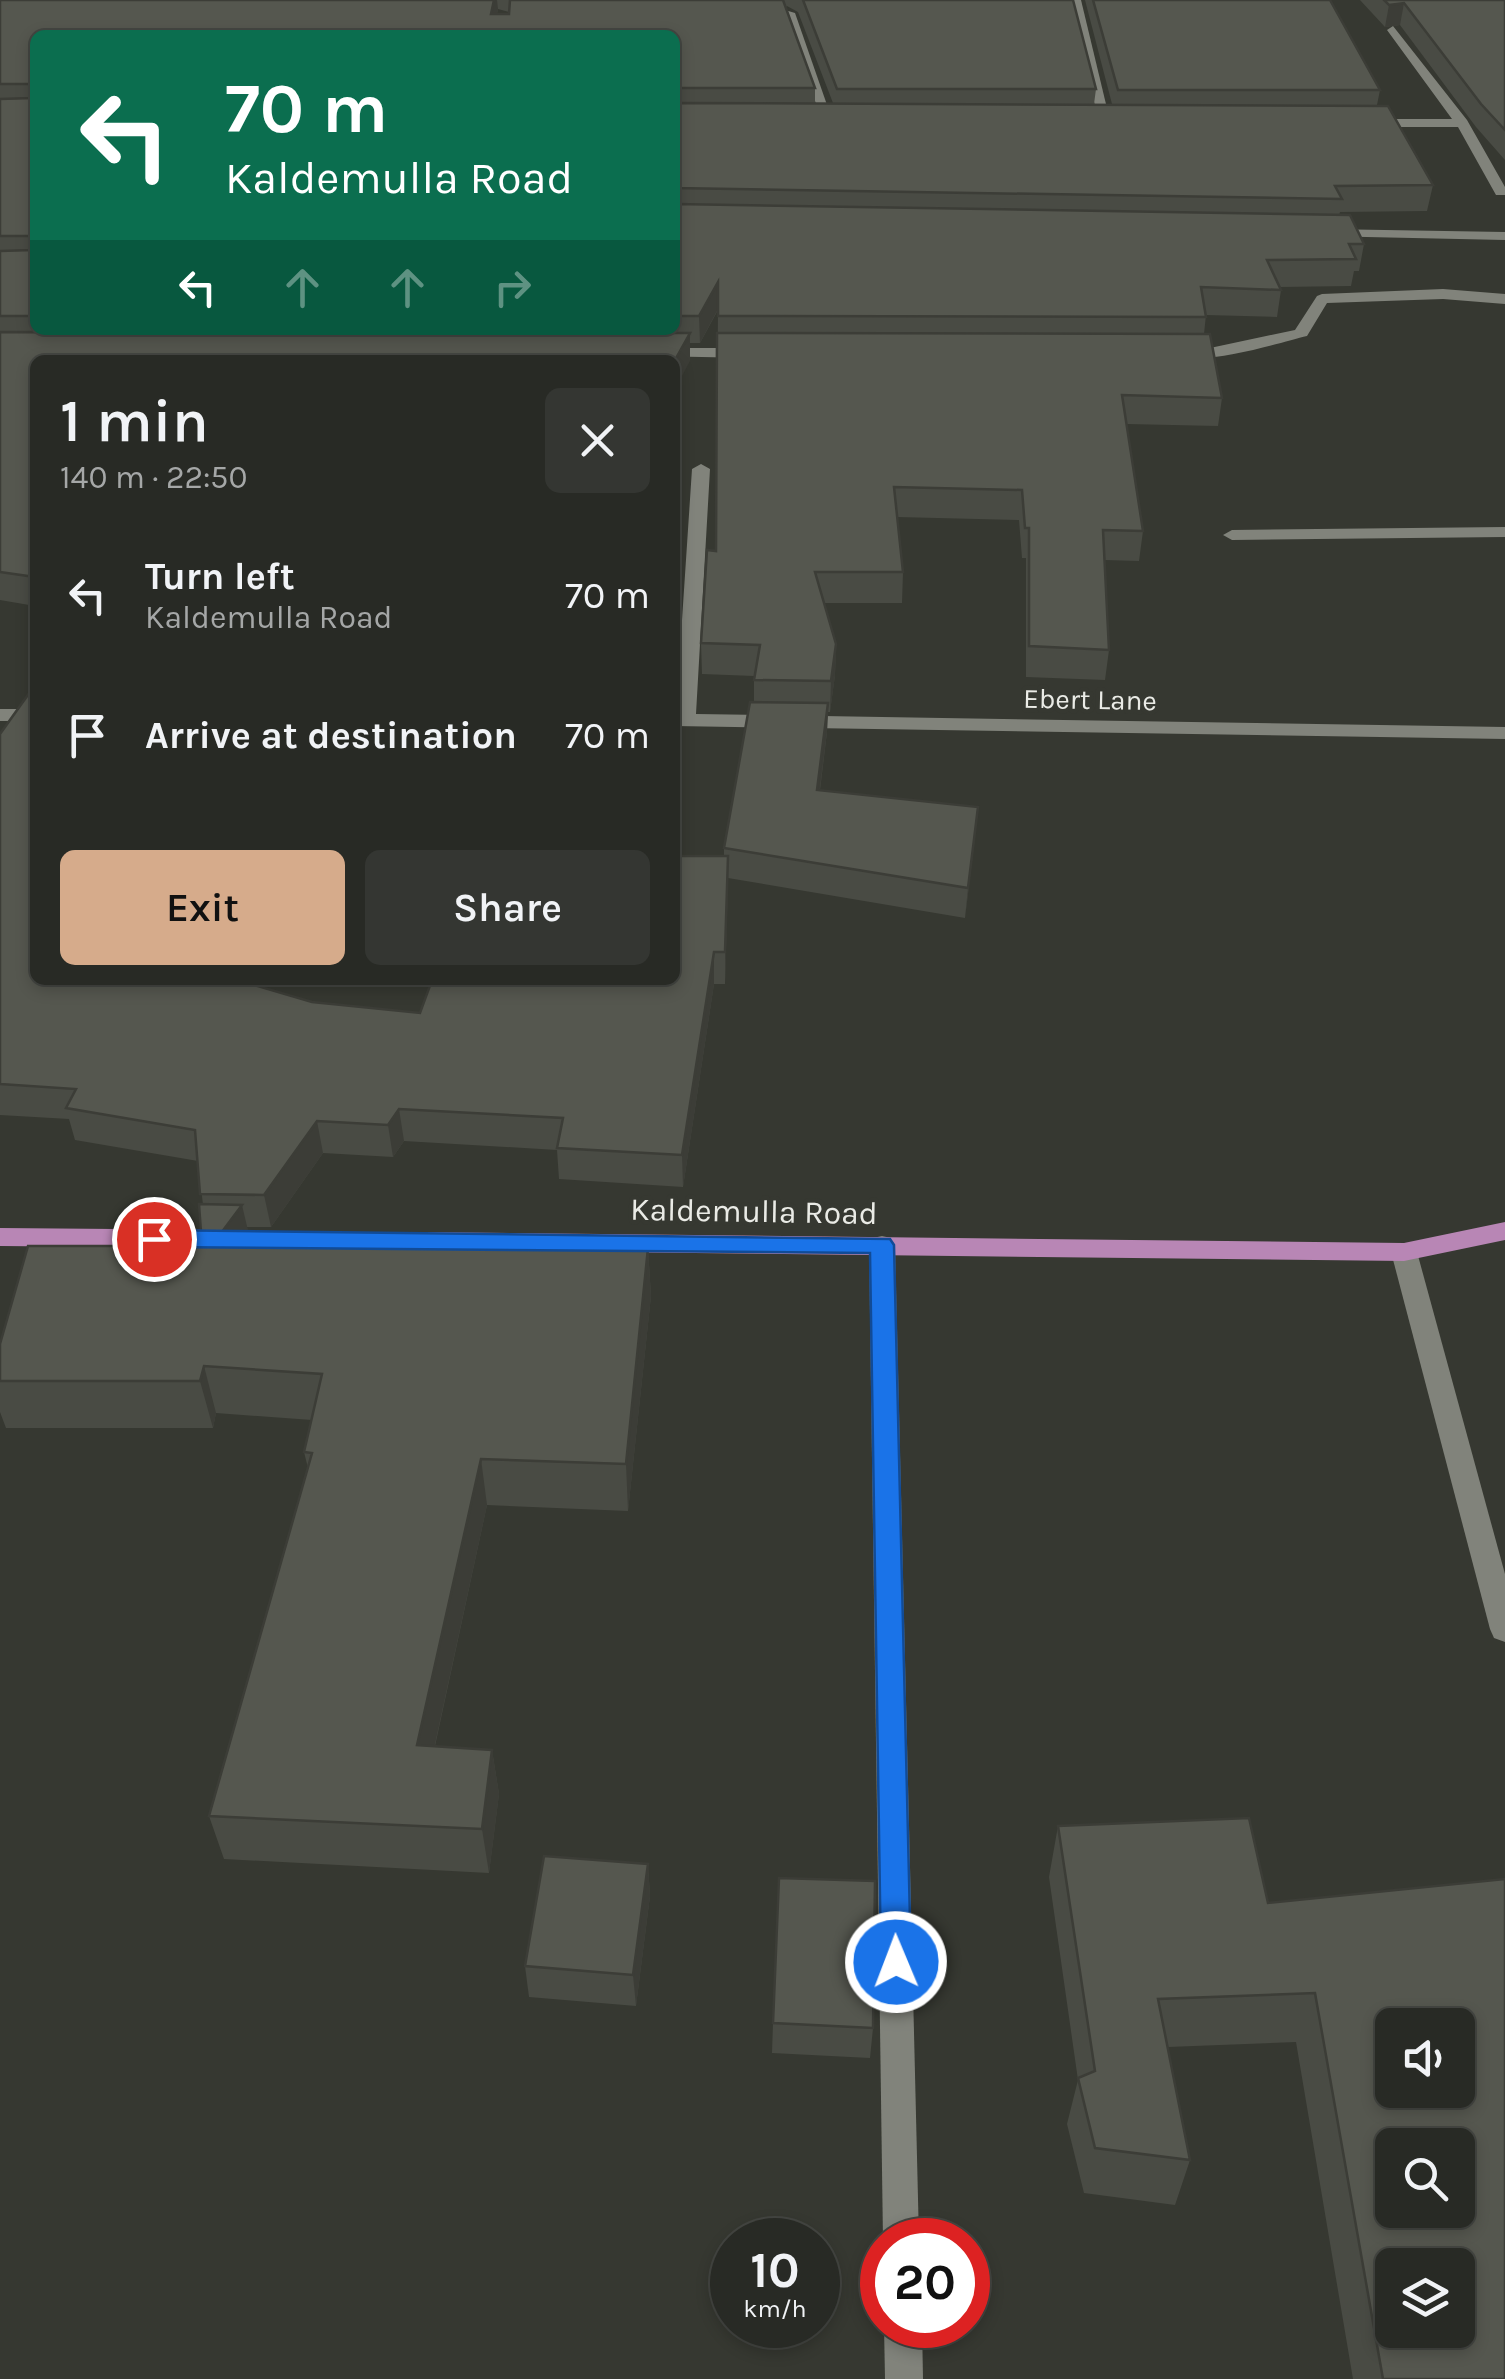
<!DOCTYPE html>
<html lang="en">
<head>
<meta charset="utf-8">
<style>
	:root { --surface:#282a25; --page:#343632; --text:#f1f3f6; --muted:#a5a7a7; --line:#444642; --accent:#d6ab8b }
	body { margin:0; font-family:Karla,sans-serif; background:var(--page); color:var(--text); height:100vh; display:flex; flex-direction:column; font-size:38px; white-space:nowrap }
	* { box-sizing:border-box; margin:0 }
	p { font-size:32px; color:var(--muted) }
	.icon { flex:none; width:55px; height:55px; fill:none; stroke:currentColor; stroke-width:2; stroke-linecap:round; stroke-linejoin:round }
	.map { position:relative; flex:1; overflow:hidden }
	.details { position:absolute; left:30px; top:355px; width:650px; height:630px; display:flex; flex-direction:column; background:var(--surface); border-radius:15px; box-shadow:0 5px 15px #0003,0 0 0 2px var(--line) }
	.details>* { flex:none }
	.top-card { position:absolute; left:30px; top:30px; width:650px; height:305px; border-radius:15px; box-shadow:0 5px 15px #0003,0 0 0 2px var(--line); background:#0b6e4f; color:#fff; overflow:hidden }
	.controls { position:absolute; left:1375px; top:2008px; display:grid; gap:20px }
	.controls a { display:grid; place-items:center; width:100px; height:100px; border-radius:15px; background:var(--surface); box-shadow:0 5px 15px #0003,0 0 0 2px var(--line); font-size:50px }
	.speed { position:absolute; left:710px; top:2218px; display:flex; gap:20px; font-size:50px; font-weight:700; text-align:center }
	.speed>* { display:grid; place-content:center; width:130px; height:130px; border-radius:50%; background:var(--surface); box-shadow:0 5px 15px #0003,0 0 0 2px var(--line); line-height:1 }
	.speed small { font-size:25px; font-weight:400 }
	.speed .limit { border:15px solid #d22; background:#fff; color:#111 }
	.pin { position:absolute; display:grid; place-items:center; width:85px; height:85px; color:#fff; margin:-42px; border:5px solid #fff; border-radius:50%; box-shadow:0 2px 10px #0007 }
	.me { position:absolute; width:110px; margin:-55px; rotate:359deg; stroke-linejoin:round; filter:drop-shadow(0 0 8px #0008) }
	.turn { display:flex; align-items:center; gap:35px; height:210px; padding:0 30px; font-size:45px }
	.turn .icon { width:130px; height:130px; stroke-width:2.5 }
	.turn b { display:block; font-size:70px; line-height:85px }
	.lanes { display:flex; align-items:center; height:95px; padding:0 30px; background:#0003; justify-content:center; gap:50px; direction:ltr }
	.lanes .off { opacity:.35 }
	.round { display:grid; place-items:center; flex:none; width:105px; height:105px; border-radius:15px; background:var(--page) }
	.summary { display:flex; align-items:center; justify-content:space-between; height:170px; padding:0 30px }
	h1 { font-size:60px; font-weight:600; line-height:75px }
	.action { display:flex; gap:20px; margin-top:auto; padding:20px 30px }
	.action a { flex:1; height:115px; border-radius:15px; background:var(--accent); color:#111; font-size:40px; font-weight:600; line-height:115px; text-align:center }
	.action a+a { background:var(--page); color:var(--text) }
	ul { padding:0; list-style:none }
	li { display:flex; align-items:center; gap:30px; height:140px; padding:0 30px }
	li div { flex:1 }
	li b { display:block; font-size:38px }
	li em { font-style:normal }
	.map>svg:first-child { display:block }
	.lines { fill:none; stroke-linecap:round; stroke-linejoin:round }
	.minor { fill:#81837b; fill-rule:evenodd }
	.major { fill:#b886b5; fill-rule:evenodd }
	.wall { fill:#494b44; fill-rule:evenodd }
	.shaded-wall { fill:#3c3d37 }
	.building { fill:#55574f; stroke:#3c3d37; stroke-width:2.5; fill-rule:evenodd }
	.route { fill:#1a73e8; stroke:#114b97; stroke-width:2.5 }
	.labels { text-anchor:middle; stroke-width:9; stroke-linejoin:round; paint-order:stroke }
	.far-street-label { font-size:28px; fill:#eaebe6; stroke:#363831 }
	.street-label { font-size:32px; fill:#eaebe6; stroke:#363831 }
</style>
</head>
<body>
<div class="map">
<svg width="1505" height="2379" viewBox="0 0 1505 2379">
	<rect width="100%" height="100%" fill="#363831"/>
	<g class="lines">
		<!-- minor -->
		<g class="minor">
			<polygon points="1069,0 1081,0 1111,125 1099,122"/>
			<polygon points="785,10 795,13 834,125 822,122"/>
			<polygon points="1393,26 1467,120 1505,187 1505,195 1496,195 1458,127 1365,127 1358,123 1365,119 1452,119 1387,30"/>
			<polygon points="1325,229 1505,232 1505,240 1320,236 1318,233"/>
			<path d="M1443 289 1505 294V304L1443 299 1327 303 1307 336C1278 343 1197 369 1174 353L1182 348H1210L1295 330 1317 296 1322 294Z"/>
			<polygon points="657,348 752,348 760,353 752,358 651,356 651,350"/>
			<polygon points="701,464 710,469 696,714 1505,727 1505,739 675,726 692,469"/>
			<polygon points="1505,527 1505,537 1232,540 1223,535 1232,530"/>
			<rect x="0" y="709" width="35" height="12"/>
			<polygon points="882,1236 891,1238 895,1245 919,2240 883,2240 869,1245 873,1238"/>
			<polygon points="1404,1243 1413,1245 1417,1252 1505,1574 1505,1642 1494,1638 1490,1629 1391,1252 1395,1245"/>
			<polygon points="884,2325 922,2325 923,2379 885,2379"/>
		</g>
		<!-- major -->
		<g class="major">
			<polygon points="1505,1222 1505,1240 1404,1261 422,1250 413,1248 409,1241 413,1234 422,1232 1404,1243"/>
			<polygon points="0,1228 232,1230 241,1232 245,1239 241,1246 232,1248 0,1246"/>
		</g>
	</g>
	<!-- wall -->
	<g class="wall">
		<path d="M0 0H1073L1096 89 1094 104H1112L1085 0H1330L1380 90 1377 105 1433 185 1427 211 1340 212 1339 215 1364 244 1359 271H1354L1351 286 1280 287 1281 290 1277 317 1206 315 1204 334 1222 398 1218 426 1127 424 1143 531 1139 561 1105 560 1109 650 1105 680 1026 677V558H1022L1019 520 897 517 903 572 902 603H824L836 644 835 675 830 712H828L827 732 820 790 975 837 965 918 728 878 725 984H714L683 1187 559 1179 557 1150 404 1141 393 1157 323 1153 271 1227H247L248 1234 648 1248 651 1296 628 1511 487 1505 435 1746 492 1750 499 1794 489 1873 224 1859 209 1816 308 1468 304 1452 312 1420 216 1413 213 1428H6L0 1412V1344L202 1246 203 1205 198 1161 75 1140 69 1119 0 1115V734L245 982 312 1002 420 1013 724 856V848L754 702V676L702 674 701 643 716 551 718 310 700 343H690V361L35 360V606L0 600ZM787 6 798 12 833 103H815V88L786 7ZM498 9 509 12V14H497ZM35 35H675V330H35Z"/>
		<polygon points="1360,0 1505,0 1505,160 1476,127 1400,25 1385,27"/>
		<polygon points="35,628 35,651 30,633"/>
		<polygon points="1058,1826 1268,1903 1505,1879 1505,2379 1353,2379 1296,2042 1168,2047 1190,2160 1175,2205 1084,2193 1067,2124 1078,2080 1049,1877"/>
		<polygon points="648,1864 650,1896 636,2006 529,1997 525,1966"/>
		<polygon points="773,2023 873,2028 870,2058 772,2053"/>
	</g>
	<!-- shaded-wall -->
	<g class="shaded-wall">
		<polygon points="494,0 497,0 498,9 494,35 491,14"/>
		<polygon points="1404,3 1400,25 1385,27 1389,5"/>
		<polygon points="718,282 718,309 700,343 699,316"/>
		<polygon points="690,333 690,361 675,389 675,360"/>
		<polygon points="680,550 681,580 675,669 675,626"/>
		<polygon points="836,644 835,675 830,712 831,681"/>
		<polygon points="828,703 827,732 816,819 817,790"/>
		<polygon points="978,807 975,837 965,918 968,888"/>
		<polygon points="728,856 728,888 725,984 725,952"/>
		<polygon points="714,952 714,984 683,1187 682,1155"/>
		<polygon points="399,1109 404,1141 393,1157 388,1125"/>
		<polygon points="317,1121 323,1153 271,1227 264,1195"/>
		<polygon points="242,1205 253,1252 221,1233"/>
		<polygon points="648,1248 651,1296 628,1511 626,1464"/>
		<polygon points="204,1366 216,1413 213,1428 200,1381"/>
		<polygon points="481,1459 487,1505 425,1790 417,1745"/>
		<polygon points="492,1750 499,1794 489,1873 482,1829"/>
		<polygon points="648,1864 650,1896 636,2006 633,1975"/>
	</g>
	<!-- building -->
	<g class="building">
		<polygon points="0,0 494,0 491,14 509,14 510,0 783,0 815,88 675,88 675,35 35,35 35,316 0,316 0,251 32,250 33,239 29,236 0,236 0,99 32,98 34,87 30,84 0,84"/>
		<polygon points="803,0 1073,0 1096,89 837,89"/>
		<polygon points="1093,0 1330,0 1380,90 1118,90"/>
		<polygon points="1384,0 1505,0 1505,130 1481,104 1404,3 1389,5"/>
		<polygon points="675,103 1388,106 1433,185 1335,186 1342,199 675,188"/>
		<polygon points="675,204 1350,215 1364,244 1349,244 1356,259 1267,260 1281,290 1201,287 1206,317 718,316 718,282 699,316 675,316"/>
		<polygon points="0,332 690,333 675,360 35,360 35,577 0,572"/>
		<polygon points="717,333 1210,334 1222,398 1122,395 1143,531 1103,530 1109,650 1029,646 1029,528 1025,528 1022,490 894,487 903,572 815,572 836,644 831,681 754,680 760,645 701,643 707,550 716,551"/>
		<polygon points="675,550 680,550 675,626"/>
		<polygon points="35,685 35,980 237,980 312,1002 420,1013 432,980 675,980 675,856 728,856 725,952 714,952 682,1155 557,1148 563,1118 399,1109 388,1125 317,1121 264,1195 200,1194 195,1130 66,1108 76,1089 0,1084 0,734"/>
		<polygon points="750,702 828,703 817,790 978,807 968,888 724,848"/>
		<polygon points="199,1204 242,1205 221,1233 648,1248 626,1464 481,1459 417,1745 492,1750 482,1829 209,1816 312,1453 304,1452 322,1374 204,1366 200,1381 0,1381 0,1344 28,1246 202,1246"/>
		<path d="M1249 1818 1268 1903 1505 1879V2379H1383L1315 1993 1158 1999 1190 2160 1095 2148 1078 2078 1095 2071 1058 1826ZM1392 2025H1458V2090H1392ZM1392 2145H1458V2210H1392ZM1392 2265H1458V2330H1392Z"/>
		<polygon points="544,1856 648,1864 633,1975 525,1966"/>
		<polygon points="779,1878 875,1881 873,2028 773,2023"/>
	</g>
	<!-- route -->
	<polygon class="route" points="154,1230 890,1239 894,1245 911,1962 907,1972 896,1976 885,1972 881,1962 870,1253 154,1247 142,1239"/>
	<g class="labels">
		<!-- far-street labels -->
		<g class="far-street-label">
			<text transform="translate(1090 699) rotate(1)" y="10">Ebert Lane</text>
		</g>
		<!-- street labels -->
		<g class="street-label">
			<text transform="translate(754 1211) rotate(1)" y="11">Kaldemulla Road</text>
		</g>
	</g>
</svg>
<div class="controls">
<a><svg class="icon" aria-label="sound" viewBox="0 0 24 24"><path d="M4 9h4l5-4v14l-5-4H4zM17 9q2 3 0 6"/></svg></a>
<a><svg class="icon" aria-label="search" viewBox="0 0 24 24"><circle cx="10" cy="10" r="6"/><path d="M15 15l6 6"/></svg></a>
<a><svg class="icon" aria-label="layers" viewBox="0 0 24 24"><path d="M12 4l9 5-9 5-9-5zM3 14l9 5 9-5"/></svg></a>
</div>
<div class="speed"><div>10<small>km/h</small></div><div class="limit">20</div></div>
<div class="pin" style="left:154px;top:1239px;background:#d93025"><svg class="icon" aria-label="arrive" viewBox="0 0 24 24"><path d="M6 21V4h12l-3 4 3 4H6"/></svg></div>
<svg class="me" style="left:896px;top:1962px" viewBox="-20 -20 40 40"><circle r="17" fill="#1a73e8" stroke="#fff" stroke-width="3"/><path d="M0-11L8 9 0 5-8 9z" fill="#fff"/></svg>
<div class="top-card">
<div class="turn"><svg class="icon" aria-label="left" viewBox="0 0 24 24"><path d="M17 20v-9H6M10 6l-5 5 5 5"/></svg><div><b>70 m</b>Kaldemulla Road</div></div>
<div class="lanes"><svg class="icon" aria-label="left" viewBox="0 0 24 24"><path d="M17 20v-9H6M10 6l-5 5 5 5"/></svg><svg class="icon off" aria-label="ahead" viewBox="0 0 24 24"><path d="M12 20V5M6 11l6-6 6 6"/></svg><svg class="icon off" aria-label="ahead" viewBox="0 0 24 24"><path d="M12 20V5M6 11l6-6 6 6"/></svg><svg class="icon off" aria-label="right" viewBox="0 0 24 24"><path d="M7 20v-9h11M14 6l5 5-5 5"/></svg></div>
</div>
<section class="details">
<div class="summary"><div><h1>1 min</h1><p>140 m · 22:50</p></div><a class="round"><svg class="icon" aria-label="close" viewBox="0 0 24 24"><path d="M6 6l12 12M18 6L6 18"/></svg></a></div>
<ul>
<li><svg class="icon" aria-label="left" viewBox="0 0 24 24"><path d="M17 20v-9H6M10 6l-5 5 5 5"/></svg><div><b>Turn left</b><p>Kaldemulla Road</p></div><em>70 m</em></li>
<li><svg class="icon" aria-label="arrive" viewBox="0 0 24 24"><path d="M6 21V4h12l-3 4 3 4H6"/></svg><div><b>Arrive at destination</b></div><em>70 m</em></li>
</ul>
<div class="action"><a>Exit</a><a>Share</a></div>
</section>
</div>
</body>
</html>
